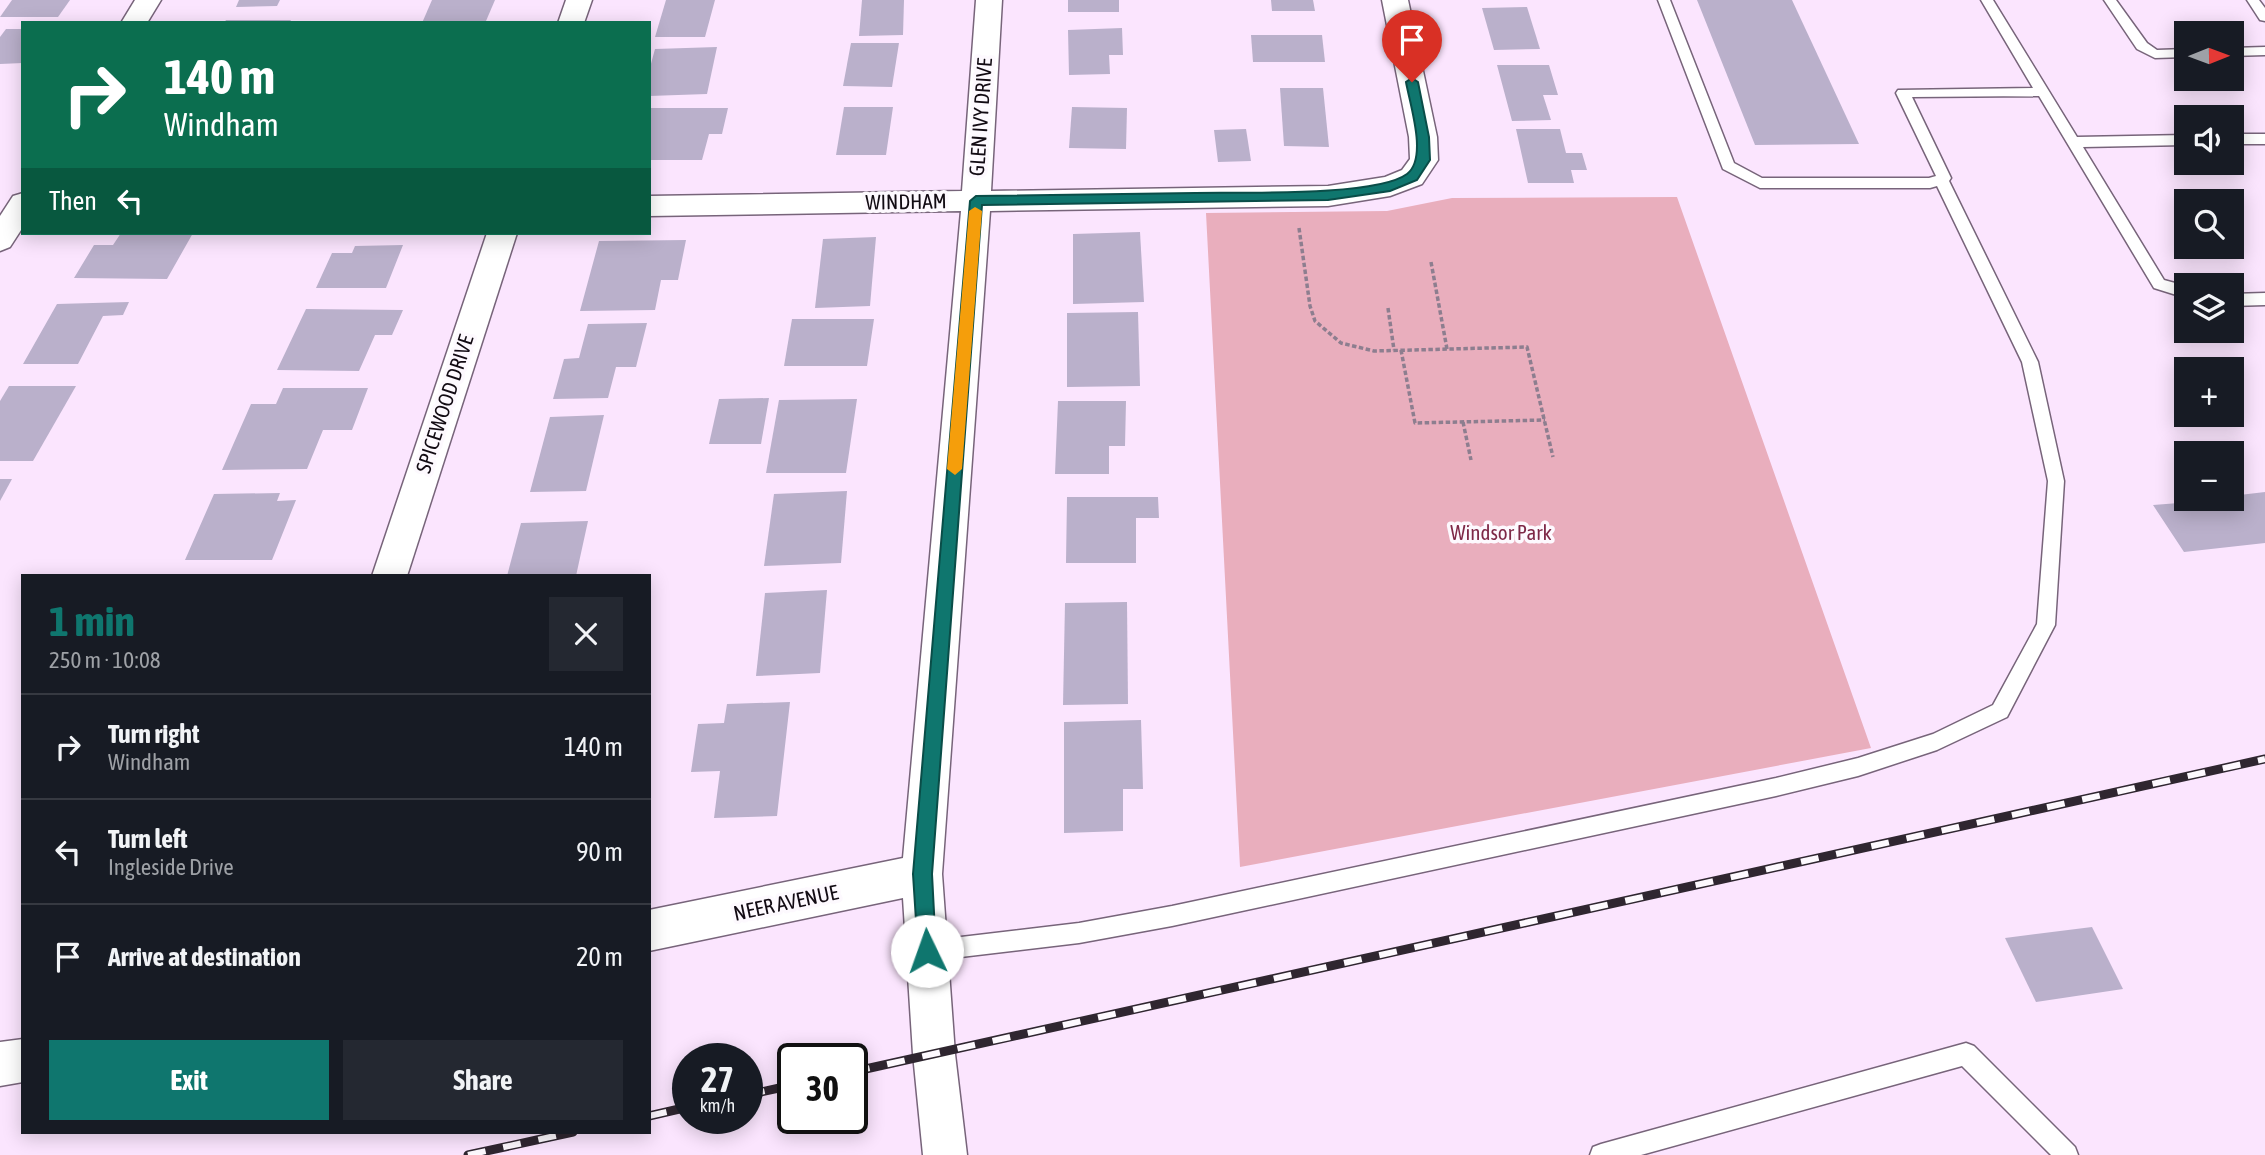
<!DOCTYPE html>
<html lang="en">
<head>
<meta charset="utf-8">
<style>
	:root { --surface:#171b24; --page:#242831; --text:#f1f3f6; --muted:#9ea1a6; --line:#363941; --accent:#0f766e }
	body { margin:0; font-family:"Asap Condensed",sans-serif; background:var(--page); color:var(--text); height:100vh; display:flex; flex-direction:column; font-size:26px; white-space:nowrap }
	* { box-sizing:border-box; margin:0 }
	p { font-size:23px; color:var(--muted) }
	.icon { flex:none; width:38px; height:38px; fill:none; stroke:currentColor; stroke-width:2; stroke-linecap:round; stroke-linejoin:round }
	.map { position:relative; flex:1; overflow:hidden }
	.drawer { position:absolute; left:21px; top:574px; width:630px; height:560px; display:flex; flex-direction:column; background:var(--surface); border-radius:0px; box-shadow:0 4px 18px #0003 }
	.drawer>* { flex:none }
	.top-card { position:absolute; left:21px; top:21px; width:630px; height:214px; border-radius:0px; box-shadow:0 4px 18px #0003; background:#0b6e4f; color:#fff; overflow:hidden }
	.needle { width:46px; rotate:89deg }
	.tools { position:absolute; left:2174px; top:21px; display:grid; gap:14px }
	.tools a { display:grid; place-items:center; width:70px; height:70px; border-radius:0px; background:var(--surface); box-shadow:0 4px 18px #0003; font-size:35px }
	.speed { position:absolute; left:672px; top:1043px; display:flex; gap:14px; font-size:35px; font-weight:700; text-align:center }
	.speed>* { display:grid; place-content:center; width:91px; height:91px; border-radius:50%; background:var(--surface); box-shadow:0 4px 18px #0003; line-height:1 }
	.speed small { font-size:18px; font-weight:400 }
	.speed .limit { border:4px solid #111; border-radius:10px; background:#fff; color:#111 }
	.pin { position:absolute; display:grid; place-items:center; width:60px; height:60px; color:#fff; margin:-72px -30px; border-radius:50% 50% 50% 0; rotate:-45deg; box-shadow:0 0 7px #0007 }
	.pin .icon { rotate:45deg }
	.me { position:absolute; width:77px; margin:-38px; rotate:357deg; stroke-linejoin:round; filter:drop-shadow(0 0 5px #0008) }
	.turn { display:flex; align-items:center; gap:24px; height:147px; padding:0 28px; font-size:32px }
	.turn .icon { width:91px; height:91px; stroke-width:2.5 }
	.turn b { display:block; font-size:49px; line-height:60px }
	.then { display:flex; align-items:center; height:66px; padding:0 28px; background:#0003; gap:14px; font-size:26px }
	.round { display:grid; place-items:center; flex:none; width:74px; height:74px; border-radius:0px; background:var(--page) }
	.overview { display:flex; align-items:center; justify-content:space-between; height:119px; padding:0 28px }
	h1 { font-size:42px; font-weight:700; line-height:52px; color:var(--accent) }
	.action { display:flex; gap:14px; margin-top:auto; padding:14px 28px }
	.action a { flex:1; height:80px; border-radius:0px; background:var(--accent); color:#fff; font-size:28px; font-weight:700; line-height:80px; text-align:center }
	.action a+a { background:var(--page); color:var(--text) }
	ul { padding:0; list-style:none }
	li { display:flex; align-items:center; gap:21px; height:105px; padding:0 28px; border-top:2px solid var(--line) }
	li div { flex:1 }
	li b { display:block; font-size:26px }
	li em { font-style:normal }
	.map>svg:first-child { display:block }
	.green { fill:#e9aebd }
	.building { fill:#bab0cb }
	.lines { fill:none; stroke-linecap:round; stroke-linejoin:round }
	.lane-casing { stroke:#77647a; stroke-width:3 }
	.street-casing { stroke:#77647a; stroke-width:3 }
	.path { stroke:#8d7e8f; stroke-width:3.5; stroke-dasharray:4.5 2.5; stroke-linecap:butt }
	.lane { fill:#fff; fill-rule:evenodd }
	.street { fill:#fff; fill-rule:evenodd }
	.rail-casing { stroke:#2f2630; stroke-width:9 }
	.rail { stroke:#fdf9fe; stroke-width:6; stroke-dasharray:18; stroke-linecap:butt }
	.route { fill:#0f766e; stroke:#0a4d48; stroke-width:2 }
	.slow { fill:#f59e0b }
	.labels { text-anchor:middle; stroke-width:7; stroke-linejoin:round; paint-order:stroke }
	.street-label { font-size:21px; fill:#120b13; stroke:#fdf9fe }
	.park-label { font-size:21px; fill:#7e2847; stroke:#fdf9fe }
</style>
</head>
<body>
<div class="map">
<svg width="2265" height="1155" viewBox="0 0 2265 1155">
	<rect width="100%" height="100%" fill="#fbe5fe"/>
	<!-- green -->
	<polygon class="green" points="1677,197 1871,748 1240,867 1206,213 1387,211 1452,198"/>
	<!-- building -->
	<g class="building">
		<polygon points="12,0 70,0 58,17 0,17"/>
		<polygon points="239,0 280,0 277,6 236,7"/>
		<polygon points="432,0 495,0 486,21 422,23"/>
		<polygon points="666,0 715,0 705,37 655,37"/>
		<polygon points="862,0 904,0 903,35 859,36"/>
		<rect x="1068" y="0" width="51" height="12"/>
		<polygon points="1271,0 1313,0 1315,11 1272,11"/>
		<polygon points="1697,0 1792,0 1859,144 1755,145"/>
		<polygon points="1527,7 1540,49 1494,50 1482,8"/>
		<polygon points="226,20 291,20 289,23 224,23"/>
		<polygon points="1122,28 1123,55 1109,55 1110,74 1069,75 1068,30"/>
		<polygon points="6,29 23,29 23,63 0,64 0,37"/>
		<polygon points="1251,35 1322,35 1325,62 1253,62"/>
		<polygon points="851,43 899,43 892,87 843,86"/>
		<polygon points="717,47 707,94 649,96 649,71 655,49"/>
		<polygon points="1497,65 1549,65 1558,95 1543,95 1551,120 1512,121"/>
		<polygon points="1280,88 1323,88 1329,147 1284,146"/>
		<polygon points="844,107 893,107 886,155 836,155"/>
		<polygon points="1072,107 1127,108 1126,149 1069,148"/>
		<polygon points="649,108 728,108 722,134 709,134 702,160 649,160"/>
		<polygon points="1246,129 1251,161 1218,162 1214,130"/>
		<polygon points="1516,129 1560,129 1566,153 1582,153 1587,170 1571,170 1574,183 1528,183"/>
		<polygon points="1140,232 1144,302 1073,304 1073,234"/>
		<polygon points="121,233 193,233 167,279 74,278 94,245 113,245"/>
		<polygon points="876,237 870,306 815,308 823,239"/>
		<polygon points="686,240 678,280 661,280 655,310 580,311 599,241"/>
		<polygon points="403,245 386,288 316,288 332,253 352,253 355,246"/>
		<polygon points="129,302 123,315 103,316 78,364 23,364 57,304"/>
		<polygon points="306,309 403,310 392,335 375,335 359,371 277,370"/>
		<polygon points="1138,312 1140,386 1067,387 1067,313"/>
		<polygon points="792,319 874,319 867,366 784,366"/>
		<polygon points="647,323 636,367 616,367 608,398 553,399 564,359 579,358 588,324"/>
		<polygon points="9,386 76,386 33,461 0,461 0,401"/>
		<polygon points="283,388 368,388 352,430 323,430 307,469 222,470 251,404 276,404"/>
		<polygon points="769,398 761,444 709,444 719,399"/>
		<polygon points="857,399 846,473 766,473 779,400"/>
		<polygon points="1058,401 1126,401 1125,446 1109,446 1109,474 1055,474"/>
		<polygon points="604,415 586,491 530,492 550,417"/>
		<polygon points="0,479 12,479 0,501"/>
		<polygon points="847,491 841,563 764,566 774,494"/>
		<polygon points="2265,492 2265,543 2184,552 2153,505 2231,499 2231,496"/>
		<polygon points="280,493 277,501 296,500 272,560 185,560 214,494"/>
		<polygon points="1067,497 1158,497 1159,518 1136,518 1136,563 1066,563"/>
		<polygon points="588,521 576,576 507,576 521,523"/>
		<polygon points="827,590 820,673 756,676 765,593"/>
		<polygon points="1127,602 1128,704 1063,705 1065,603"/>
		<polygon points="790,702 777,816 714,818 720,771 691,772 698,724 724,723 727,704"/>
		<polygon points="1141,720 1143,789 1123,789 1123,831 1064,833 1064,722"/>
		<polygon points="2092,927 2123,989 2036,1002 2005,938"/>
	</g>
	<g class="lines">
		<!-- lane casing -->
		<g class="lane-casing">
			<g id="lane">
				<polygon points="1658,0 1670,0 1734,163 1762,178 1929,178 1936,176 1896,93 1898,90 2033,88 1981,0 1993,0 2077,137 2186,135 2186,145 2083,147 2164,280 2186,286 2186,298 2154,288 2039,96 1912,97 1951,178 1949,181 2038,362 2064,481 2055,625 2007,717 1937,750 1858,776 1776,796 1172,926 1079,943 927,961 920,958 917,951 920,944 927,941 1079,923 1172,906 1776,778 1858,758 1933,734 1993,705 2037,624 2048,481 2022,362 1937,186 1930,188 1760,188 1723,169"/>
				<polygon points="2104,0 2116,0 2147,43 2157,50 2186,49 2186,57 2155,58 2137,49"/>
				<polygon points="2247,0 2259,0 2265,8 2265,21 2260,20"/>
				<polygon points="2265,47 2265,55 2231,56 2231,48"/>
				<rect x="2231" y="134" width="34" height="10"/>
				<polygon points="2265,293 2265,305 2231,306 2231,294"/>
				<polygon points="1966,1043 1974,1046 2075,1147 2078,1155 2051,1155 1962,1066 1641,1155 1590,1155 1593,1147 1601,1144"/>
			</g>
		</g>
		<!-- street casing -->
		<g class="street-casing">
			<g id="street">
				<polygon points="135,0 161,0 147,23 121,23"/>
				<polygon points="566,0 592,0 584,23 558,23"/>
				<polygon points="976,0 1002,0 991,191 1328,186 1385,177 1402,170 1410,159 1409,137 1382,0 1408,0 1437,137 1438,160 1422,184 1390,196 1328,206 990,211 942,874 955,1054 967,1155 923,1155 913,1054 903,898 649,951 649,910 903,858 961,211 649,216 649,196 962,191"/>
				<polygon points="23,193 23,227 10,247 0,251 0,216 13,196"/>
				<polygon points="487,233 517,233 407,576 372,576"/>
				<polygon points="23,1039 23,1082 0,1086 0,1042"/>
			</g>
		</g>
		<!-- path -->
		<g class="path">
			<polyline points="1299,228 1310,306 1315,321 1341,343 1374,351 1527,347 1553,457"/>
			<polyline points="1431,262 1447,349"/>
			<polyline points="1388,308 1394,350"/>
			<polyline points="1401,350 1415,423 1545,420"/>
			<polyline points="1463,422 1471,460"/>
		</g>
		<!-- lane -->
		<use href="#lane" class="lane"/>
		<!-- street -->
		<use href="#street" class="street"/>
		<!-- rail casing -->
		<g class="rail-casing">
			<g id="rail">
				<polyline points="852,1072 2265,759"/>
				<polyline points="747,1095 793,1085"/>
				<polyline points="649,1116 688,1107"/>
				<polyline points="468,1155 573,1132"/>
			</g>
		</g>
		<!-- rail -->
		<use href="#rail" class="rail"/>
	</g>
	<!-- route -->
	<path class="route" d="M1412 78 1418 82 1429 137 1430 160 1417 180 1390 191 1328 200 982 205 932 874 936 951 934 958 927 960 920 958 918 951 913 874 970 201 976 196C1049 195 1122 194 1195 193 1238 192 1376 197 1407 174 1428 158 1410 105 1406 82Z"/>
	<!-- slow -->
	<polygon class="slow" points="975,207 982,211 962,469 955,475 947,469 969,211"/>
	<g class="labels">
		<!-- street labels -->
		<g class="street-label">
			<text transform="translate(981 117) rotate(-86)" y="7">GLEN IVY DRIVE</text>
			<text transform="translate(906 202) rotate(-1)" y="7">WINDHAM</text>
			<text transform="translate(445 404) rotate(-72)" y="7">SPICEWOOD DRIVE</text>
			<text transform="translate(786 903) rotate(-12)" y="7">NEER AVENUE</text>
		</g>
		<!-- park labels -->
		<g class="park-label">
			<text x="1501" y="540">Windsor Park</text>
		</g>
	</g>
</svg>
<div class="tools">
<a><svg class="needle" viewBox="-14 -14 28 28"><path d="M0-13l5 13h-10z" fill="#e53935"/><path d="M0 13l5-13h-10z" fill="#9ea1a6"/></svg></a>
<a><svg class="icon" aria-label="sound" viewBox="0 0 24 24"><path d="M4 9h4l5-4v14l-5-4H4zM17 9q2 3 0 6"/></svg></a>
<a><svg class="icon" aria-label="search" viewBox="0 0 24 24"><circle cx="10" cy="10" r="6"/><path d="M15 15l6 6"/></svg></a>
<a><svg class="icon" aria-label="layers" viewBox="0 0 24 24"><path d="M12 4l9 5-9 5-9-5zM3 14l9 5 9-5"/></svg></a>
<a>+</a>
<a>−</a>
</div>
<div class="speed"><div>27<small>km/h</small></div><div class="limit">30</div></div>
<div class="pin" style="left:1412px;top:82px;background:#d93025"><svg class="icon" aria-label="arrive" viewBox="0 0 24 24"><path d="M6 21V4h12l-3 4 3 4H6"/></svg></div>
<svg class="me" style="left:927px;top:951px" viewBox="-20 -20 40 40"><circle r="19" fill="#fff"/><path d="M0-13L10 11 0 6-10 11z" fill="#0f766e"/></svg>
<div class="top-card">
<div class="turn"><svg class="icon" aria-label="right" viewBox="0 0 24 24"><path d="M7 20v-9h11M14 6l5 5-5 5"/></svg><div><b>140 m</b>Windham</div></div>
<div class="then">Then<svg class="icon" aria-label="left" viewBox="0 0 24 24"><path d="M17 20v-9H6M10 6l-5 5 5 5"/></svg></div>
</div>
<section class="drawer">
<div class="overview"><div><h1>1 min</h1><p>250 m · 10:08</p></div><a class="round"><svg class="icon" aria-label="close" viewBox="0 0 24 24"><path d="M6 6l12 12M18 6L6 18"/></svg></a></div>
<ul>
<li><svg class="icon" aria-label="right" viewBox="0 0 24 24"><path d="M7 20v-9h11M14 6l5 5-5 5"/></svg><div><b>Turn right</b><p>Windham</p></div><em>140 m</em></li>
<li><svg class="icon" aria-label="left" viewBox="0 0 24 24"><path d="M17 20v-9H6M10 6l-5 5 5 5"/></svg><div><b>Turn left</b><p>Ingleside Drive</p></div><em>90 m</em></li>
<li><svg class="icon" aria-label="arrive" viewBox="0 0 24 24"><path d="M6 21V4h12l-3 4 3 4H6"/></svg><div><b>Arrive at destination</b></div><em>20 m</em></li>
</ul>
<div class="action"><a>Exit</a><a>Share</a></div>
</section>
</div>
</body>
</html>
